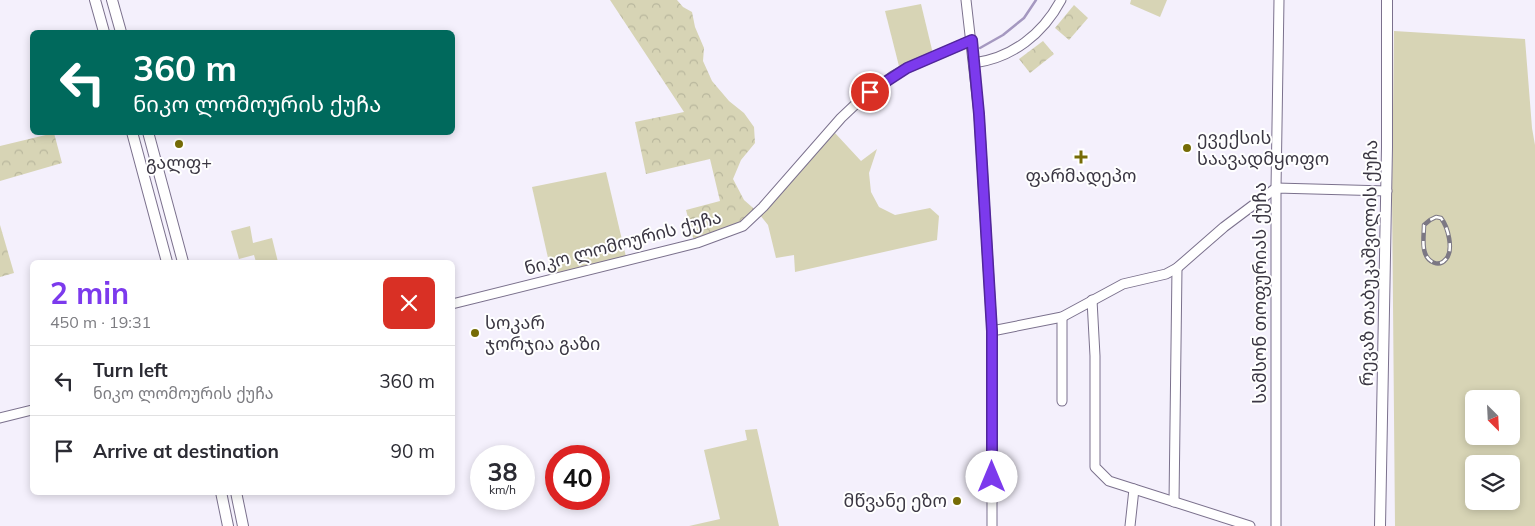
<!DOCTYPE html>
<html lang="en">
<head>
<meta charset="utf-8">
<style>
	:root { --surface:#fff; --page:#f2f2f3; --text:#2b2b33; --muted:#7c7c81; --line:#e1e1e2; --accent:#7c3aed }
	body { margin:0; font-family:Mulish,"Noto Sans Georgian",sans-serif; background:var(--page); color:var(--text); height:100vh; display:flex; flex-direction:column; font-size:19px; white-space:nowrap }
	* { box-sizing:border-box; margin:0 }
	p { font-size:16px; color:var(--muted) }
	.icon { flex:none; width:28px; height:28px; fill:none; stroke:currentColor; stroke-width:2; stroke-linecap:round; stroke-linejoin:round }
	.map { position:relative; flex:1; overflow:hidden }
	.side { position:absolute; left:30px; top:260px; width:425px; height:235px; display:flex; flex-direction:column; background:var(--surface); border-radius:8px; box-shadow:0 2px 8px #0003 }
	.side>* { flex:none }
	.hud { position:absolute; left:30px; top:30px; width:425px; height:105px; border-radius:8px; box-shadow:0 2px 8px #0003; background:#00695c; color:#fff; overflow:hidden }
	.needle { width:32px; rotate:156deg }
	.buttons { position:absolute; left:1465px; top:390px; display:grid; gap:10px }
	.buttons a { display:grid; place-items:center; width:55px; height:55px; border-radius:8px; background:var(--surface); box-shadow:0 2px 8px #0003; font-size:25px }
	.speed { position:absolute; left:470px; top:445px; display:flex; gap:10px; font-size:25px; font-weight:700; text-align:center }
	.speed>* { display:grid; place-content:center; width:65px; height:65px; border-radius:50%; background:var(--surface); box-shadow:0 2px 8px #0003; line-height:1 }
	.speed small { font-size:12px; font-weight:400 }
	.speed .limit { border:8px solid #d22; background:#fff; color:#111 }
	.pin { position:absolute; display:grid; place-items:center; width:42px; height:42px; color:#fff; margin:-21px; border:2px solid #fff; border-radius:50%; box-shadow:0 1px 5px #0007 }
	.me { position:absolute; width:55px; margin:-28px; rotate:0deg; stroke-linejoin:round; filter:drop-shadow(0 0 4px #0008) }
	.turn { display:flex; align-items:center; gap:18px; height:105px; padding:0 20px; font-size:22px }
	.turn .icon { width:65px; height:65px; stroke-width:2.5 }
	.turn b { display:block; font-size:35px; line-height:42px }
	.round { display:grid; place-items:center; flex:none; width:52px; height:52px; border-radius:8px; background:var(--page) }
	.headline { display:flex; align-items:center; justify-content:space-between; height:85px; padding:0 20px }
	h1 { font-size:30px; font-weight:700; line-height:38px; color:var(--accent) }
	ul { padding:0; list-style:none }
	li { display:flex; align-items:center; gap:15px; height:70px; padding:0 20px; border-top:1px solid var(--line) }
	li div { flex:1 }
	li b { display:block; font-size:19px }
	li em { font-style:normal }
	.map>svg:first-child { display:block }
	.green { fill:#d7d4b5; fill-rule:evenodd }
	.forest { fill:url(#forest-crowns) }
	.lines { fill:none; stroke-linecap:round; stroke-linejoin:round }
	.stream { stroke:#a598c0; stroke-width:2.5 }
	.minor-casing { stroke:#7b718d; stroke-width:11 }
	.major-casing { stroke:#7b718d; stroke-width:12 }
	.minor { stroke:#fff; stroke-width:9 }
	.major { stroke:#fff; stroke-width:10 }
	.rail-casing { stroke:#7c7884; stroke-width:4.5 }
	.rail { stroke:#fff; stroke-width:2.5; stroke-dasharray:8; stroke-linecap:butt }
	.route-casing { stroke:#51269a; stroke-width:12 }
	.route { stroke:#7c3aed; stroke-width:9 }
	.poi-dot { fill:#766c06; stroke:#fff; stroke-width:2 }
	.labels { text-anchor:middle; stroke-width:4; stroke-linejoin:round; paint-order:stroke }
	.poi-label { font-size:18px; fill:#3b3743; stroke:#fff; text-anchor:start }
	.street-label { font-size:18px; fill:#3b3743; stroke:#fff }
</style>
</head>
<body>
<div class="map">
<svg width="1535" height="526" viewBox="0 0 1535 526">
	<defs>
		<pattern id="forest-crowns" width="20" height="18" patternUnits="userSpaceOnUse" patternTransform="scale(1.25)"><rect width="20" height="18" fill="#d7d4b5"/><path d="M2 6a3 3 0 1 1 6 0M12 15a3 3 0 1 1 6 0" fill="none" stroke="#b9b79d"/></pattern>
	</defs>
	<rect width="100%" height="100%" fill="#f4f0fc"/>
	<!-- green -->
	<g class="green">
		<polygon points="1131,0 1167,0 1160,17 1130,4"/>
		<polygon points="921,4 934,58 901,74 885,11"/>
		<path d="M1394 31 1525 39 1532 128 1535 145V526H1395L1392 193ZM1474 399H1511V436H1474ZM1474 464H1511V501H1474Z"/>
		<polygon points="835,133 861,161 877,149 869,173 871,192 879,207 895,215 930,208 939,216 937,240 795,272 794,255 776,258 768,225 760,215"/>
		<polygon points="606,172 627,261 553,280 532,187"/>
		<polygon points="250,226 253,243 272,238 278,262 256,262 254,255 239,259 231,231"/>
		<polygon points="757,429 779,526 689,526 720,519 704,450 747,440 745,430"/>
	</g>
	<!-- forest -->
	<g class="forest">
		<polygon points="610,0 677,0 683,7 692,12 695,27 704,48 703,61 712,81 729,101 744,113 754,127 755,143 741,160 733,179 744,200 760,214 695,245 686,210 720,201 710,159 646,174 635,122 684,112"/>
		<polygon points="1074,5 1088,18 1069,40 1055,28"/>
		<polygon points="1043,41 1054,54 1030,73 1019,59"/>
		<polygon points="54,133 62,163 0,181 0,146"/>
		<polygon points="0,225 14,273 0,277"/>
	</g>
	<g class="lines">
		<!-- stream -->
		<polyline class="stream" points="980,48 1003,35 1024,18 1036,0"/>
		<!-- minor casing -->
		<g class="minor-casing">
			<g id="minor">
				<polyline points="966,0 979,114 992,331 992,526"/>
				<path d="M974 63C1012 58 1043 34 1061 0"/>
				<polyline points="1092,300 1095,356 1095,467 1109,481 1250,526"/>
				<polyline points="452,304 697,243 743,226 763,207 841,118 860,100 893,76 907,68 972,40"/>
				<polyline points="1062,317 1062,401"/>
				<polyline points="992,331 1062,317 1123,284 1166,274 1177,268 1224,227 1276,188 1387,191"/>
				<polyline points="0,418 32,410"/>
				<polyline points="1174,502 1177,268"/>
				<polyline points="1130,526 1134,489"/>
				<polyline points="1276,526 1276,188 1279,0"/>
			</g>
		</g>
		<!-- major casing -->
		<g class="major-casing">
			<g id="major">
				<polyline points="95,0 104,32"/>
				<polyline points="112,0 121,32"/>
				<polyline points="132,132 167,262"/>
				<polyline points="148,132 183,262"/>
				<polyline points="221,492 228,526"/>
				<polyline points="236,492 243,526"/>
				<polyline points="1380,526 1387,147 1387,0"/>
			</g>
		</g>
		<!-- minor -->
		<use href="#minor" class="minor"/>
		<!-- major -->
		<use href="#major" class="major"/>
		<!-- rail casing -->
		<g class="rail-casing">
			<path id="rail" d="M1436 217 1441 218C1448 227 1454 250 1446 259 1439 268 1428 262 1425 253 1422 245 1424 234 1424 225L1430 220Z"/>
		</g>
		<!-- rail -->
		<use href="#rail" class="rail"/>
	</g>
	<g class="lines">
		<!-- route casing -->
		<g class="route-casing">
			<polyline id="route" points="870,92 907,68 972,40 979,114 992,331 992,477"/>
		</g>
		<!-- route -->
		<use href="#route" class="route"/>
	</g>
	<!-- markers -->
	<g class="poi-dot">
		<circle cx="179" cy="144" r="5"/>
		<circle cx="1187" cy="148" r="5"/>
		<path d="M1078.5 149.5h5v5h5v5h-5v5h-5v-5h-5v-5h5z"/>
		<circle cx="475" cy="333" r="5"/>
		<circle cx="957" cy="501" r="5"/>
	</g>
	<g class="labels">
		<!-- poi labels -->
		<g class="poi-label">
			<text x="1197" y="144">ევექსის<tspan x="1197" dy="21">საავადმყოფო</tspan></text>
			<text x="179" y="169" text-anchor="middle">გალფ+</text>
			<text x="1081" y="182" text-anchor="middle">ფარმადეპო</text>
			<text x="485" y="329">სოკარ<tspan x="485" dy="21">ჯორჯია გაზი</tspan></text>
			<text x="947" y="507" text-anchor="end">მწვანე ეზო</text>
		</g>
		<!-- street labels -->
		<g class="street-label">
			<text transform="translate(623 243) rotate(-15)" y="6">ნიკო ლომოურის ქუჩა</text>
			<text transform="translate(1369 263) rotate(-89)" y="6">რევაზ თაბუკაშვილის ქუჩა</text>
			<text transform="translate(1260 293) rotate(-90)" y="6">სამსონ თოფურიას ქუჩა</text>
		</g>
	</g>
</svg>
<div class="buttons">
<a><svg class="needle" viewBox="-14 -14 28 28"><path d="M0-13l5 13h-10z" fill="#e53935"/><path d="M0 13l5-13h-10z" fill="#7c7c81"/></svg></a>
<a><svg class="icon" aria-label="layers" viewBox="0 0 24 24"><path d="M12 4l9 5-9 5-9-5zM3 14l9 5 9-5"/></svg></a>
</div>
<div class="speed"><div>38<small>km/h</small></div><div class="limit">40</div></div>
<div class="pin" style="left:870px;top:92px;background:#d93025"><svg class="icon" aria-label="arrive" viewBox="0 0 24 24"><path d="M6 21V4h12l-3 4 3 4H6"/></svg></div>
<svg class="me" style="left:992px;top:477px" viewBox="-20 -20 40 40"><circle r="19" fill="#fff"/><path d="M0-13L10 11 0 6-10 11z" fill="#7c3aed"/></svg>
<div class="hud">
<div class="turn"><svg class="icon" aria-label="left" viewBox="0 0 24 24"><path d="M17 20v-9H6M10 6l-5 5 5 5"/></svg><div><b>360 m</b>ნიკო ლომოურის ქუჩა</div></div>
</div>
<section class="side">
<div class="headline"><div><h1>2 min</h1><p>450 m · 19:31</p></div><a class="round" style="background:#d93025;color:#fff"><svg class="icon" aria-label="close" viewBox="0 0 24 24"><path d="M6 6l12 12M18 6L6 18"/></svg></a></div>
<ul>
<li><svg class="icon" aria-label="left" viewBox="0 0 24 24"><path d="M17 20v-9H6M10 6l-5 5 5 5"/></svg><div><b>Turn left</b><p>ნიკო ლომოურის ქუჩა</p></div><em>360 m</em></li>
<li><svg class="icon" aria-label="arrive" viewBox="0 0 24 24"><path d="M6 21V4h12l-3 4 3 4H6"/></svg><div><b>Arrive at destination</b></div><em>90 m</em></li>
</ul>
</section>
</div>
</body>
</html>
